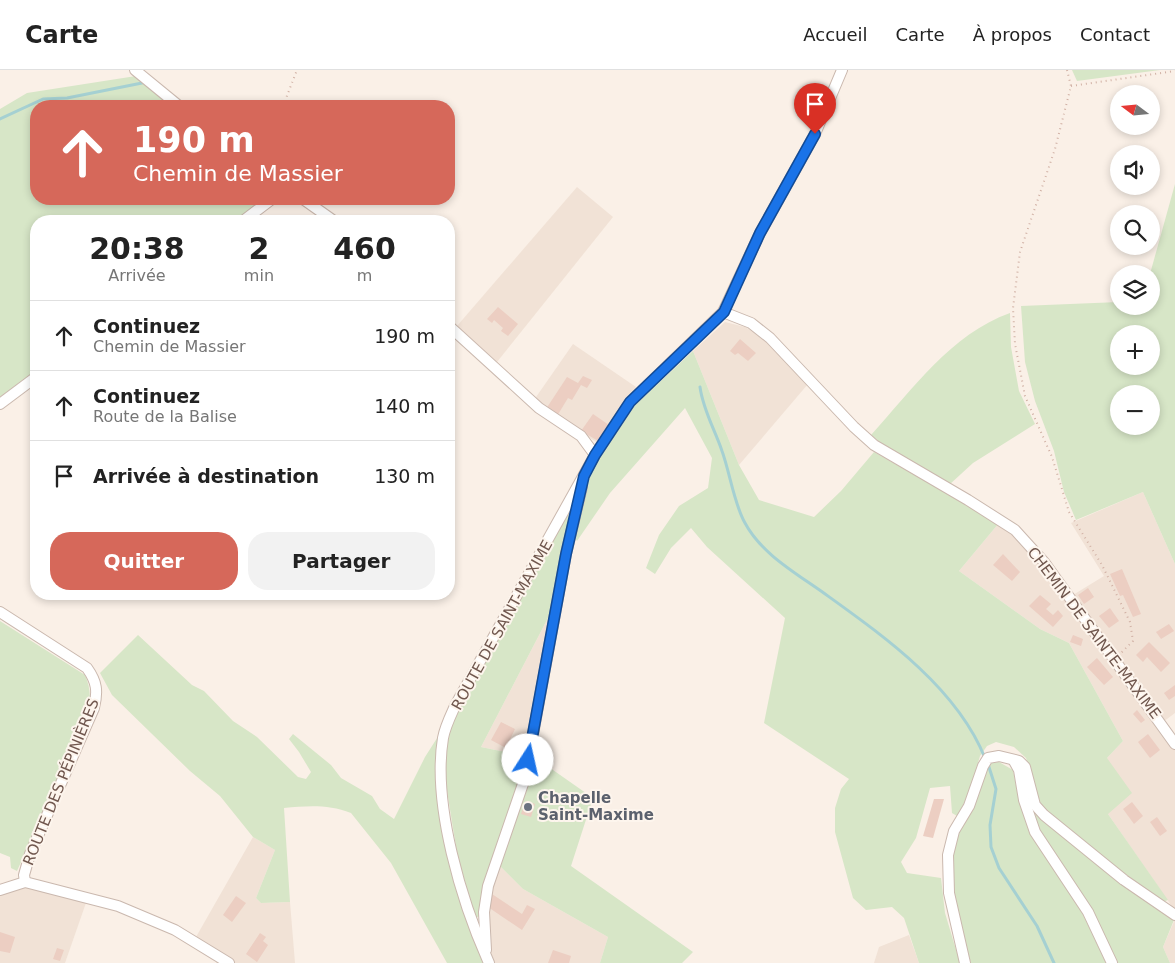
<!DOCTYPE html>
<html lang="fr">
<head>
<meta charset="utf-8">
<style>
	:root { --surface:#fff; --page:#f2f2f2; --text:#222; --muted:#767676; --line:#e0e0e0; --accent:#d6685a }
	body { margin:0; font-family:"DejaVu Sans",sans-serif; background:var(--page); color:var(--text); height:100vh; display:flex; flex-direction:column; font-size:19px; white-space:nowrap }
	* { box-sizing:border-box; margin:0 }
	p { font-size:16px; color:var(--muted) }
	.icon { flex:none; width:28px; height:28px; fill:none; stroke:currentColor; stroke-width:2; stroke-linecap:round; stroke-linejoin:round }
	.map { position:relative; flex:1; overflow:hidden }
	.side { position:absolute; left:30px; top:145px; width:425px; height:385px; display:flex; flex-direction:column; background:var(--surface); border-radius:20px; box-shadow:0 2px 8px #0003 }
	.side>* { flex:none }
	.guide { position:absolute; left:30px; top:30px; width:425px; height:105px; border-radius:20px; box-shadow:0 2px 8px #0003; background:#d6685a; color:#fff; overflow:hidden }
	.needle { width:32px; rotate:286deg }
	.controls { position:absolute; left:1110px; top:15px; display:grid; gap:10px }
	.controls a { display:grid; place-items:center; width:50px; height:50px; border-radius:50%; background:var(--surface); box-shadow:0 2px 8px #0003; font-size:25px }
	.pin { position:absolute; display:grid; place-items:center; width:42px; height:42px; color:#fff; margin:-51px -21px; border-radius:50% 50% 50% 0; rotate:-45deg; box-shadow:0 0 5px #0007 }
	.pin .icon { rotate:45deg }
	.me { position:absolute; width:55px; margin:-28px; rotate:10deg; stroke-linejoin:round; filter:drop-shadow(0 0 4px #0008) }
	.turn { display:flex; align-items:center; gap:18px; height:105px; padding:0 20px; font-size:22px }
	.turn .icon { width:65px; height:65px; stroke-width:2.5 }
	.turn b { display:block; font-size:35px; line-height:42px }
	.eta { display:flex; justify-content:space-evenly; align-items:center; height:85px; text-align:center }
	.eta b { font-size:30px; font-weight:700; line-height:35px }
	.button { display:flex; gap:10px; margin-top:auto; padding:10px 20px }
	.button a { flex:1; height:58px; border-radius:20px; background:var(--accent); color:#fff; font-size:20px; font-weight:700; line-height:58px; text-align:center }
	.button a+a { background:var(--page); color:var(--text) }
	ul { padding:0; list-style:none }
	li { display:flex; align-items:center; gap:15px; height:70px; padding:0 20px; border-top:1px solid var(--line) }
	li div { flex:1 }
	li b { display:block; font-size:19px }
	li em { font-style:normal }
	header { display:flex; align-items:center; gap:30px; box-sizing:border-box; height:70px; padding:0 25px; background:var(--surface); border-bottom:1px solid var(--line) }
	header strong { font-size:24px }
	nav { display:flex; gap:28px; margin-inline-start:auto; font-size:18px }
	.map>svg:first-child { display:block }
	.residential { fill:#f1e2d6 }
	.green { fill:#d7e6c7; fill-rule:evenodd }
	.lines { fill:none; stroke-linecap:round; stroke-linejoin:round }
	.stream { stroke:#a5d0d2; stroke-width:3 }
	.building { fill:#eccec2 }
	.minor-casing { stroke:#cab8ae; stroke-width:12 }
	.path { stroke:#d1b1a5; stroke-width:2; stroke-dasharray:1 4; stroke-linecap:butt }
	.minor { stroke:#fff; stroke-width:10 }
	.route-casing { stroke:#114b97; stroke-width:12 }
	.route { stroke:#1a73e8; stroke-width:9 }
	.worship-dot { fill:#6b7280; stroke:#fdf5ed; stroke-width:2 }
	.labels { text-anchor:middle; stroke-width:4; stroke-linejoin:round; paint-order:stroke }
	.street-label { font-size:15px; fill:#70574e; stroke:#fdf5ed }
	.worship-label { font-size:15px; font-weight:bold; fill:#5b616d; stroke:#fdf5ed; text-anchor:start }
</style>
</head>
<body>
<header>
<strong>Carte</strong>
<nav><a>Accueil</a><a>Carte</a><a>À propos</a><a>Contact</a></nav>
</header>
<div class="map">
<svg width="1175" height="893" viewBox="0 0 1175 893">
	<rect width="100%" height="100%" fill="#faf0e7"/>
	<!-- residential -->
	<g class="residential">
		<polygon points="577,117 613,147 497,292 457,256"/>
		<polygon points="725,252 745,257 759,265 808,314 739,395 693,281"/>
		<polygon points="573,274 636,317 600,374 542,339 534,330"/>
		<polygon points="1143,422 1175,494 1175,643 1159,655 1175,677 1175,841 1108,744 1107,688 1123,671 1069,573 1040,559 959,501 999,453 1018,468 1068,528 1104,506 1071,453"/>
		<polygon points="550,544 524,686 481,677"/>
		<polygon points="253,767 275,780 256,828 261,833 290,832 295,893 216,893 218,883 196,867"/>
		<polygon points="498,794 523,819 608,867 600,893 494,893 488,871 486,842"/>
		<polygon points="30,817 87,830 65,893 0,893 0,823"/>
		<polygon points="1175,849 1175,893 1170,893 1163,877"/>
		<polygon points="909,865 919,893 874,893 879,877"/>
	</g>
	<!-- green -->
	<g class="green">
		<polygon points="1072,0 1160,0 1077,11"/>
		<polygon points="136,6 172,36 36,36 36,129 264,129 236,151 36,151 36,301 0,327 0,39 27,23"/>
		<path d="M1175 114V494L1143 422 1076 450 1064 422 1054 381 1035 331 1025 292 1021 236 1119 232V236H1151L1150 204ZM1119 264H1151V296H1119ZM1119 324H1151V356H1119Z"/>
		<path d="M1010 243 1011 277 1019 321 1035 354 973 393 949 415 882 374 871 365C912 320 951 264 1010 243Z"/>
		<polygon points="693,281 739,395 759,430 814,447 841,421 874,382 999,453 959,501 1040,559 1069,573 1123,671 1107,688 1132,723 1108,744 1168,830 1163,832 1066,760 1042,738 1026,688 1014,677 996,672 987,676 980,686 968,727 957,746 952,743 950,716 930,718 916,768 901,792 907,803 941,808 945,843 960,893 919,893 904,848 892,837 866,840 853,828 835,762 835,738 841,719 849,709 764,653 785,548 707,477 691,458 671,478 655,504 646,498 659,465 679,436 708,418 712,388 685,338 610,423 577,471 574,466 587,414 596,393 631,339"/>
		<polygon points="577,424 550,544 481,677 524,686 521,706 480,846 475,848 457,783 444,702 446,671 459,636"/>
		<path d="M0 551 85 605C91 619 91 629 87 644L17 801 11 798 10 787 0 783Z"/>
		<path d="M138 565 192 615 204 621 233 651 257 667 298 707 306 709 311 702 299 682 289 669 293 664 331 695 341 708 372 726 380 739 394 749 425 687 439 665 453 807 469 858 486 893H447L391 793 351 743C328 734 307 736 284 738L290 832 261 833 256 828 275 780 253 767 220 726 190 701 112 625 100 603Z"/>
		<polygon points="533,686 593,728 571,796 693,882 682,893 600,893 608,867 523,819 498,794"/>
		<path d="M999 692 1013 700 1019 731 1034 770 1079 836 1106 893H971C960 856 944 816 953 776 958 755 977 720 986 698L991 693Z"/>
		<polygon points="1034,739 1174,850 1163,877 1170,893 1117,893 1037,755 1032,741"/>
	</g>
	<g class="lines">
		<!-- stream -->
		<g class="stream">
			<polyline points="0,49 43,29 67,28 142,13"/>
			<path d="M700 317C703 340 715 360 722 381 730 403 734 434 745 453 761 483 794 502 821 521 882 565 956 616 985 688"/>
			<polyline points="988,694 996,719 990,755 991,777 999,798 1037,856 1054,893"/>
		</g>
	</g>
	<!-- building -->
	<g class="building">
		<polygon points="498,237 518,254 508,266 501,261 503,258 494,250 492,253 487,249"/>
		<polygon points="740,269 756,283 748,291 738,283 735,285 730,281"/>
		<polygon points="583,306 592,310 587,318 581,315 572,330 568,328 557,346 546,339 567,307 578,313"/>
		<polygon points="593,344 609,355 600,372 581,361"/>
		<polygon points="1003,484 1020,502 1012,511 993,495"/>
		<polygon points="1122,499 1141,544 1133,547 1123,525 1120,526 1110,504"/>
		<polygon points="1088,518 1094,527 1084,534 1078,525"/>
		<polygon points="1040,525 1051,534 1046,539 1053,545 1058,540 1063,546 1053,557 1029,536"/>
		<polygon points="1110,538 1119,551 1109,558 1099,546"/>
		<polygon points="1169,554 1174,561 1161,569 1156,562"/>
		<polygon points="1073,565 1083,569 1081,576 1070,572"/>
		<polygon points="1149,572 1170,593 1161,602 1147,587 1143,592 1136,585"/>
		<polygon points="1097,588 1113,607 1104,615 1087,597"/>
		<polygon points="1175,615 1175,626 1169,630 1164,623"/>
		<polygon points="1137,640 1145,650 1141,653 1133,644"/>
		<polygon points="501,652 515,659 506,678 491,670"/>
		<polygon points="1148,664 1160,680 1150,688 1138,672"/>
		<polygon points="934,729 944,729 933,768 923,766"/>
		<polygon points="528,731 535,734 531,747 521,744 525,732"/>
		<polygon points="1132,732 1143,746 1134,754 1123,739"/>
		<polygon points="1157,747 1167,761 1160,766 1150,752"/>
		<polygon points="492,824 522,844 527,835 535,839 522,860 488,837 488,831"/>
		<polygon points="236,826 246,833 232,852 223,845"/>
		<polygon points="0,862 15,867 10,883 0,881"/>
		<polygon points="260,863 266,867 263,871 268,875 257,892 246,884"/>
		<polygon points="57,878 64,880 60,891 53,889"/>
		<polygon points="553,880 571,886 569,893 548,893"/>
	</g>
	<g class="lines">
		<!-- minor casing -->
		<g class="minor-casing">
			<g id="minor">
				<polyline points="135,0 179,36"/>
				<polyline points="303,129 334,151"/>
				<polyline points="243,151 272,129"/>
				<polyline points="723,242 751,253 770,268 854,357 874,375 968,430 1015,460 1044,492 1175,674"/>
				<path d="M449 256 539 338 581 366 595 385 455 636C450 647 445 657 443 668 432 735 462 833 489 893"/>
				<polyline points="0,334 36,307"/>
				<polyline points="595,385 630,332 723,242 760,163 815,64 842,0"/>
				<path d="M0 542 87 598C97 612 98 621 94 638L30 784 24 805 25 812"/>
				<polyline points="1014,691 1019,700 1024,730 1035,762 1088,842 1112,893"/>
				<polyline points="0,820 25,812 118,836 175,860 229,893"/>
				<polyline points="486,880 484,842 488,816 525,708 566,484 582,417"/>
				<polyline points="965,893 949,823 948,785 954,761 969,736 983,696 988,688 999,686 1019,691 1025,697 1035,735 1044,745 1124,810 1175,845"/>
			</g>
		</g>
		<!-- path -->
		<g class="path">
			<polyline points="1067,0 1071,16 1055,79 1020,182 1013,238 1015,274 1025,326 1052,387 1069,442 1102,495 1130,552 1133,571 1121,583"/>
			<polyline points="1071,16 1175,1"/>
			<polyline points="283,36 297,0"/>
		</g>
		<!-- minor -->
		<use href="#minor" class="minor"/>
	</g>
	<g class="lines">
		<!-- route casing -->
		<g class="route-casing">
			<polyline id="route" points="528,690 566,484 584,406 595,385 630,332 724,242 760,163 815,64"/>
		</g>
		<!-- route -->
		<use href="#route" class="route"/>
	</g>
	<!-- markers -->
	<circle class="worship-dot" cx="528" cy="737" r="5"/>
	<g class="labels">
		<!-- street labels -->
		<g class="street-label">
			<text transform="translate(502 555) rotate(-61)" y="5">ROUTE DE SAINT-MAXIME</text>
			<text transform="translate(1094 563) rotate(53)" y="5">CHEMIN DE SAINTE-MAXIME</text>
			<text transform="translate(61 712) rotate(-68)" y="5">ROUTE DES PÉPINIÈRES</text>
		</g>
		<!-- worship labels -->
		<g class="worship-label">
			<text x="538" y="733">Chapelle<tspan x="538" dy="17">Saint-Maxime</tspan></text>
		</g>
	</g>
</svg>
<div class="controls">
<a><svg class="needle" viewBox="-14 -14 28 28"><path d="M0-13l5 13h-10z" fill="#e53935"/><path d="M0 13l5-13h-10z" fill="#767676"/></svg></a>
<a><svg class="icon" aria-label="sound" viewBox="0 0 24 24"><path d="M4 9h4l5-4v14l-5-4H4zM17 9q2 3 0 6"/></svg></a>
<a><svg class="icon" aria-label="search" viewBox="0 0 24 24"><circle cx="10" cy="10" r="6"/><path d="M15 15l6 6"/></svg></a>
<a><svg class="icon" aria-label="layers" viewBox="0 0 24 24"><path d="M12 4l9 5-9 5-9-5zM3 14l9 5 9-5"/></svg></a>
<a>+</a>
<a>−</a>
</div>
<div class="pin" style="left:815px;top:64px;background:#d93025"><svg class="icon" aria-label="arrive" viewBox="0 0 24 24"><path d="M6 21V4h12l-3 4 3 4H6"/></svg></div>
<svg class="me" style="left:528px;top:690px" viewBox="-20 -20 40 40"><circle r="19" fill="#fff"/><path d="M0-13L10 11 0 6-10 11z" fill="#1a73e8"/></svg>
<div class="guide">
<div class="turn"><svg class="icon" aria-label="ahead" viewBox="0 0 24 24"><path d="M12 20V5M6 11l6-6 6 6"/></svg><div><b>190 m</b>Chemin de Massier</div></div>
</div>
<section class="side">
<div class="eta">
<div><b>20:38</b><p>Arrivée</p></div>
<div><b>2</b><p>min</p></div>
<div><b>460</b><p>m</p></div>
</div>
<ul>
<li><svg class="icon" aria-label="ahead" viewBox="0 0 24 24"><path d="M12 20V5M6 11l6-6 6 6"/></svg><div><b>Continuez</b><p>Chemin de Massier</p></div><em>190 m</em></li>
<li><svg class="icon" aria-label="ahead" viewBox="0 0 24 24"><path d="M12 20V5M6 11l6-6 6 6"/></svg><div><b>Continuez</b><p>Route de la Balise</p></div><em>140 m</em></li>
<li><svg class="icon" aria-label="arrive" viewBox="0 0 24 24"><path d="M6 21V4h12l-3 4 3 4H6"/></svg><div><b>Arrivée à destination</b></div><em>130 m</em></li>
</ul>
<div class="button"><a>Quitter</a><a>Partager</a></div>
</section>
</div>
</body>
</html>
